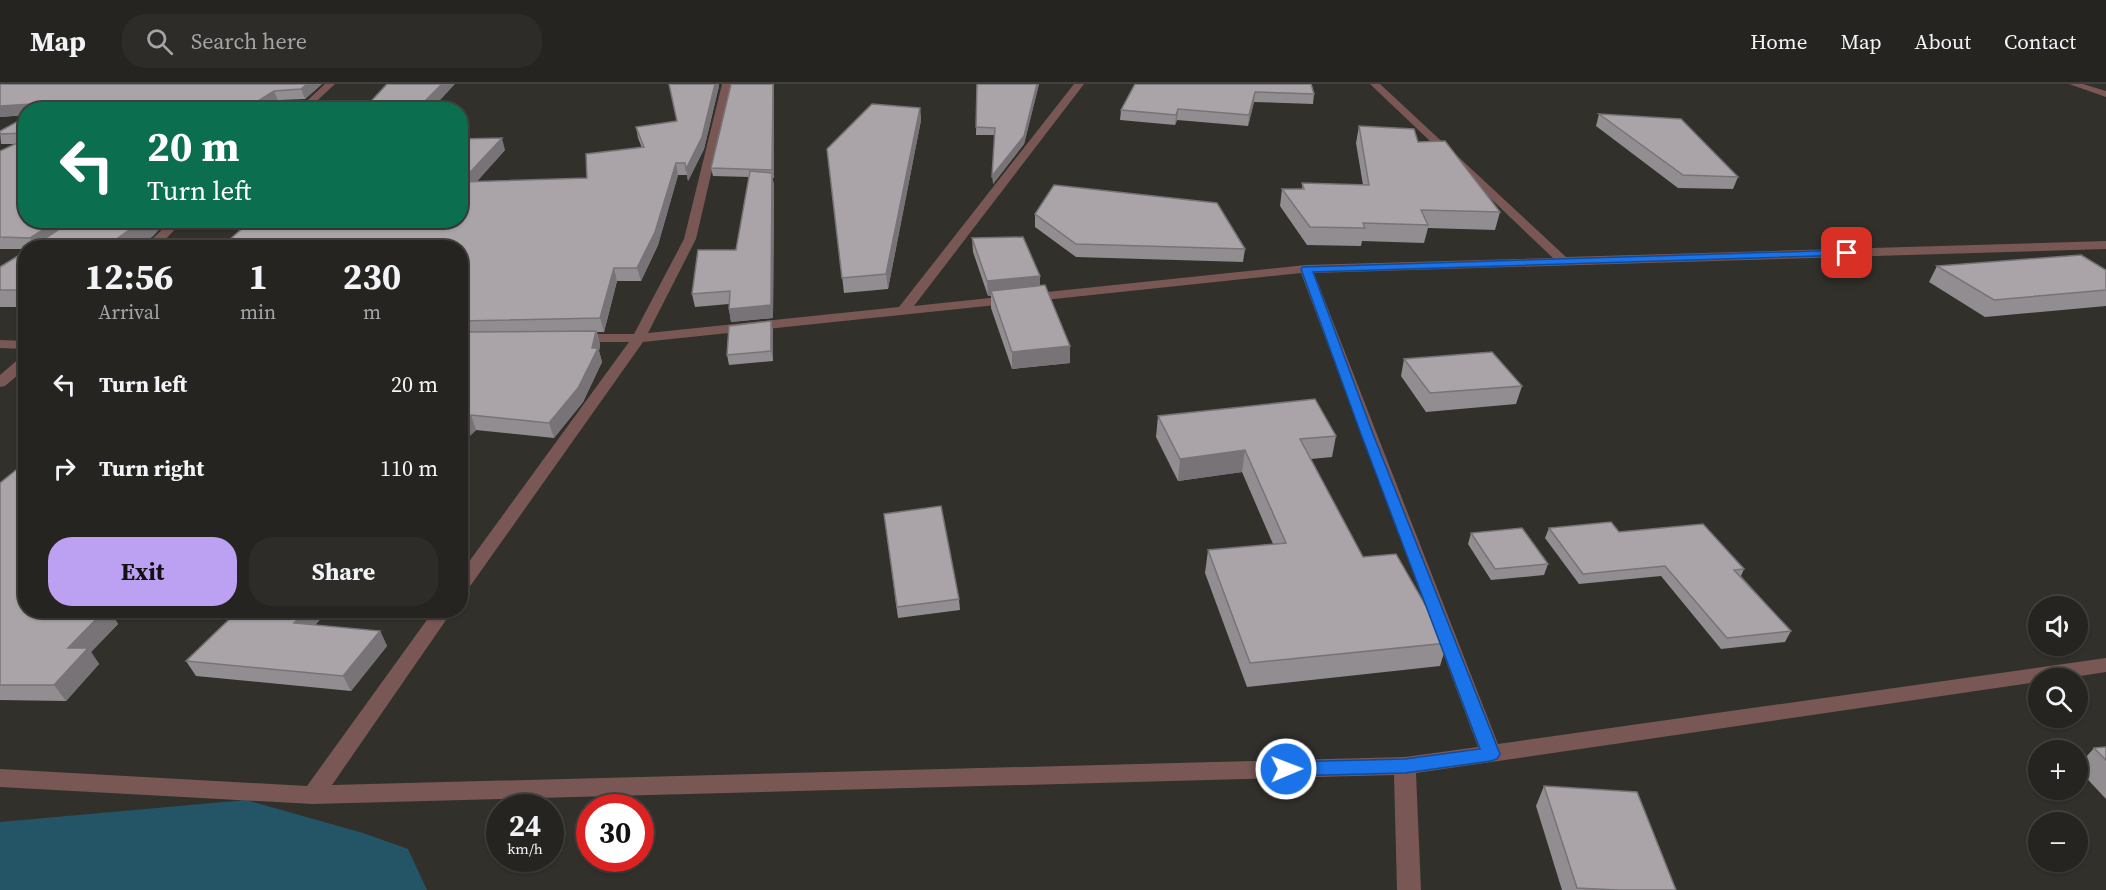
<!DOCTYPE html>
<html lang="en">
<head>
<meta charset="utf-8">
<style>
	:root { --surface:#252420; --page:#2d2c29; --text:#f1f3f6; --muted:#a3a4a5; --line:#42413e; --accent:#bca0f2 }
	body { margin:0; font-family:"Source Serif 4",serif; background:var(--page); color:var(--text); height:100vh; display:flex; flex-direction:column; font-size:22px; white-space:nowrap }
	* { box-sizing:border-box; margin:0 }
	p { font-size:20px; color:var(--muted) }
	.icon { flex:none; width:33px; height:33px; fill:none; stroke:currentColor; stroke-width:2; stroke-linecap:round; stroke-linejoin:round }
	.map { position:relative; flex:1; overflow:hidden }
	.drawer { position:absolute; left:18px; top:156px; width:450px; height:378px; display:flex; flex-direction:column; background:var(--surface); border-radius:24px; box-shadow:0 2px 4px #0004,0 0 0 2px var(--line) }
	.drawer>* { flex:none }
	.banner { position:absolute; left:18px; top:18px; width:450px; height:126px; border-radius:24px; box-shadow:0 2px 4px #0004,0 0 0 2px var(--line); background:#0b6e4f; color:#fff; overflow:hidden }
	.fabs { position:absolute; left:2028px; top:512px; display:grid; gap:12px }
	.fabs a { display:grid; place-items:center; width:60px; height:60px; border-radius:50%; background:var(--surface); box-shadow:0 2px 4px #0004,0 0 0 2px var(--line); font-size:30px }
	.speed { position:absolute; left:486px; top:710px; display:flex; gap:12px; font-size:30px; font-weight:700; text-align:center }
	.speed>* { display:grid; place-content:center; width:78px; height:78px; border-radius:50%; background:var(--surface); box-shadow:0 2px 4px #0004,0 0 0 2px var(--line); line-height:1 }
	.speed small { font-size:15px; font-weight:400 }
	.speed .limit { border:9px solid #d22; background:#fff; color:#111 }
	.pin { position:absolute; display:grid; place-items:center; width:51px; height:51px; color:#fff; margin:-26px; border-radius:12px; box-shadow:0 3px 9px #0006 }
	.me { position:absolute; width:66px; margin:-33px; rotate:89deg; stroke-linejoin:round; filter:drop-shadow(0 0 4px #0008) }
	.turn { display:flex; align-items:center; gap:21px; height:126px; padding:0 30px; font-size:27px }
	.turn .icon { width:78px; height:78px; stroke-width:2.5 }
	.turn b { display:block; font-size:42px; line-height:51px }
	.eta { display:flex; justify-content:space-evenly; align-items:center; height:102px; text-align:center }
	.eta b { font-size:36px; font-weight:700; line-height:42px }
	.action { display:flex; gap:12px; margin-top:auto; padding:12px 30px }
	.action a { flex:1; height:69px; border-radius:24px; background:var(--accent); color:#111; font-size:24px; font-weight:700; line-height:69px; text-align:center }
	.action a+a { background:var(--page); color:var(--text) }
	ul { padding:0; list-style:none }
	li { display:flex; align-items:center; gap:18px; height:84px; padding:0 30px }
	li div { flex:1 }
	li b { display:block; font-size:22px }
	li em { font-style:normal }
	header { display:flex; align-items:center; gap:36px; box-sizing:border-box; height:84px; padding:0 30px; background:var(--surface); border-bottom:2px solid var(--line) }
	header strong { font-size:28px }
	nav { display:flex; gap:33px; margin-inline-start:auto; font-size:21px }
	.search { width:420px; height:54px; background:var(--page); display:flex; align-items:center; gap:15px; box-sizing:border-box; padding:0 21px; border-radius:24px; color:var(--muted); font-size:22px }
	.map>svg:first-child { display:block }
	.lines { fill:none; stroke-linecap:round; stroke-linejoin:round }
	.river { fill:#235567; fill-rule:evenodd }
	.minor { fill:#795754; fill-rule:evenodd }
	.wall { fill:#928d91 }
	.shaded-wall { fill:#777376 }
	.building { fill:#aaa4a9; stroke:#777376; stroke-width:1.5 }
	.route { fill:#1a73e8; stroke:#114b97; stroke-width:1.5 }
</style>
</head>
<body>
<header>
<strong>Map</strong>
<div class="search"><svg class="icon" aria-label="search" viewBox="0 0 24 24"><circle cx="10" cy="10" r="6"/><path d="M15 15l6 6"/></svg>Search here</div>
<nav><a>Home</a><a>Map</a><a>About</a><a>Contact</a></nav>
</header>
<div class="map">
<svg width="2106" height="806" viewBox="0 0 2106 806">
	<rect width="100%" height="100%" fill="#31302b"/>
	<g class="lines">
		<!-- river -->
		<polygon class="river" points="246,716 363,749 408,765 427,806 0,806 0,738"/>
		<!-- minor -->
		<g class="minor">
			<polygon points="325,0 335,0 307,26 297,26"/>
			<polygon points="722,0 732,0 696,155 648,249 899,223 1074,0 1084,0 914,222 1306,181 1553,174 1370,0 1380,0 1566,173 2106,157 2106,165 1314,189 1498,660 2106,574 2106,588 2067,594 2038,594 2038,598 1416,689 1421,806 1397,806 1394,691 313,720 0,703 0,685 307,702 434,526 453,526 332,701 1405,673 1478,663 1301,189 643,258 466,508 460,510 460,490 629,258 578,258 571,254 578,250 634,250 684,155"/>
			<polygon points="2069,0 2083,0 2106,7 2106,13"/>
			<polygon points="172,136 184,136 157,164 143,164"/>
			<polygon points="0,256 26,257 26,265 0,264"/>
			<polygon points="26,272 26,284 5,302 0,303 0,291 21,273"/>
		</g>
	</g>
	<!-- wall -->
	<g class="wall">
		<polygon points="0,0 322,0 305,15 26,26 26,31 0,33"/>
		<polygon points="774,0 774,94 772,94 774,101 773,234 731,238 729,225 729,220 695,223 692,210 736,166 749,93 713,92 711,84"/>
		<polygon points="977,0 1039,0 1024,60 993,100 995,51 976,51"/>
		<polygon points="1135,0 1314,10 1313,20 1254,18 1248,42 1177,36 1175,41 1120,36 1121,26"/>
		<polygon points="719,2 704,65 688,97 687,91 678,91 658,161 641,197 617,197 604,248 597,248 600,261 599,267 602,278 583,318 554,354 476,346 460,361 460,55 505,66 476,98 587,94 642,64 638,54 636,43 677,37"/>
		<polygon points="920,24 921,36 888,205 844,209 827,65"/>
		<polygon points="1599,30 1738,93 1733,105 1678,104 1596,42"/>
		<polygon points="26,33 26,136 166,136 166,138 153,152 136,164 26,164 26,165 0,165 0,67 16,60 1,60 0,47"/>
		<polygon points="1359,42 1418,58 1500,128 1495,146 1428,144 1424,159 1362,157 1361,162 1307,161 1280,122 1282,105 1302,105 1302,99 1363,101 1356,59"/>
		<polygon points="1035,130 1245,165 1243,178 1076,173 1035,143"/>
		<polygon points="972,154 1040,202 1070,262 1070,279 1012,285 991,224 991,212 988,212 973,168"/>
		<polygon points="26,167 26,223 0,223 0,183"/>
		<polygon points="1937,182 2106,186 2106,222 1985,233 1929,198"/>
		<polygon points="771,237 773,247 773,277 729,281 727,271"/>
		<polygon points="1404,275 1522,302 1516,320 1426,328 1401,292"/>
		<polygon points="1158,332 1336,352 1332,373 1311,375 1363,473 1447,559 1440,582 1247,603 1205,489 1208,466 1273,460 1242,388 1178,397 1156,353"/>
		<polygon points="0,399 26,526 109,526 118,540 91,568 99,580 66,617 0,616"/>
		<polygon points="884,430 959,515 960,526 898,534"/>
		<polygon points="1549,444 1619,448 1744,485 1741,492 1791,547 1785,558 1721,565 1661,492 1579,500 1545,454"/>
		<polygon points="1471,449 1548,480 1544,491 1491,496 1468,460"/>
		<polygon points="239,526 329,526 315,541 380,547 387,562 351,607 196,592 186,577"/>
		<polygon points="2106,663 2106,715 2078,685 2078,682 2094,664"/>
		<polygon points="1544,702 1676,806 1562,806 1536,722"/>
	</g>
	<!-- shaded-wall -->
	<g class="shaded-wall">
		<polygon points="307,0 322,0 305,15 301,5"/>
		<polygon points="442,0 455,0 431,26 416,26"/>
		<polygon points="715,0 719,0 719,2 704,65 688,97 686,85"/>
		<polygon points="773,0 774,0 774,94 772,86"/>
		<polygon points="1037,0 1039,0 1024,60 993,100 992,92"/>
		<polygon points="274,7 278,17 264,26 243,26"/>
		<polygon points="1255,8 1254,18 1248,42 1249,31"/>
		<polygon points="50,19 53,26 26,26 26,31 0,33 0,22"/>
		<polygon points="920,24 921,36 888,205 886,190"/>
		<polygon points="1178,25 1177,36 1175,41 1176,31"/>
		<polygon points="502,54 505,66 465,111 461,98"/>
		<polygon points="676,79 678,91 658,161 641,197 637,184"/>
		<polygon points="772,89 774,101 773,234 731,238 729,225"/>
		<polygon points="59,136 84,136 36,164 30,154"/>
		<polygon points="143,136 166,136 166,138 153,152 136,164 104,164"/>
		<polygon points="614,184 617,197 604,248 600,234"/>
		<polygon points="1040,192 1040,207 991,207 991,212 988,212 987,197"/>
		<polygon points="771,237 773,247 773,277 771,267"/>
		<polygon points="596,247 600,261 599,267 602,278 583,318 554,354 549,339 592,264"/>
		<polygon points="1070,262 1070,279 1012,285 1012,268"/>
		<polygon points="471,331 476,346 460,361 460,341"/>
		<polygon points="1245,366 1242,388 1178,397 1180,375"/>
		<polygon points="85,526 109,526 118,540 91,568 99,580 66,617 54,601 68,564"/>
		<polygon points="307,526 329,526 303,554 294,539"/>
		<polygon points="380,547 387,562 351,607 343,592"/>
	</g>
	<!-- building -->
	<g class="building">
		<polygon points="0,0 307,0 301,5 274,7 243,26 39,26 50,19 0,22"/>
		<polygon points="387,0 442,0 416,26 363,26"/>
		<polygon points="669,0 715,0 702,53 686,85 685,79 676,79 655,148 637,184 614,184 600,234 460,237 460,164 220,164 252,136 460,136 460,55 502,54 461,98 587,94 586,70 644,63 636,43 677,37"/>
		<polygon points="731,0 773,0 772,86 711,84"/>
		<polygon points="977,0 1037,0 1024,52 992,92 995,44 976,43"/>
		<polygon points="1135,0 1311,0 1314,10 1255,8 1249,31 1178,25 1176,31 1121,26"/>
		<polygon points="872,20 920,24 886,190 842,194 827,65"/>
		<polygon points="1599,30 1681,35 1738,93 1683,91"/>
		<polygon points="26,33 26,49 0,50 0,47"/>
		<polygon points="1359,42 1414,45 1418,58 1445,57 1500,128 1421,126 1428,141 1363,139 1365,144 1310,143 1282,105 1304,105 1302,99 1369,101"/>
		<polygon points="26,55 26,136 59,136 30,154 0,153 0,67"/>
		<polygon points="750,87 772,89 771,221 729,225 730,207 692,210 698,166 736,166"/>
		<polygon points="1054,101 1217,119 1245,165 1076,160 1035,130"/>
		<polygon points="73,136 143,136 104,164 31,164"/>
		<polygon points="1023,153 1040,192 987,197 972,154"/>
		<polygon points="26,167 26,206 0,206 0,183"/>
		<polygon points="2081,171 2106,186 2106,206 1994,216 1937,182"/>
		<polygon points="1045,201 1070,262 1012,268 991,207"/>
		<polygon points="771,237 771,267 727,271 729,242"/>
		<polygon points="596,247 592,264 598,264 578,304 549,339 471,331 460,341 460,248"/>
		<polygon points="1492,268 1522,302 1430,309 1404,275"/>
		<polygon points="1315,315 1336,352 1300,355 1363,473 1396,470 1447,559 1250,579 1208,466 1286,459 1245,366 1180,375 1158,332"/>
		<polygon points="26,378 26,526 105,526 68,564 88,564 54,601 0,601 0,399"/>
		<polygon points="941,422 959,515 897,523 884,430"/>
		<polygon points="1611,438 1619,448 1703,440 1744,485 1734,486 1791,547 1727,554 1665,482 1583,490 1549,444"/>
		<polygon points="1522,444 1548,480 1495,485 1471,449"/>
		<polygon points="239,526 307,526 294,539 380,547 343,592 186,577"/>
		<polygon points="2106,663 2106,676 2094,664"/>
		<polygon points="1544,702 1637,708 1676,806 1618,806 1577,804"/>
	</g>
	<!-- route -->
	<polygon class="route" points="1847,166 1850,167 1850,171 1313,188 1373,350 1500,670 1497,675 1491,677 1405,689 1286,692 1280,690 1277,685 1280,680 1286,678 1405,675 1480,665 1361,350 1301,185 1303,183"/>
</svg>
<div class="fabs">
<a><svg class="icon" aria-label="sound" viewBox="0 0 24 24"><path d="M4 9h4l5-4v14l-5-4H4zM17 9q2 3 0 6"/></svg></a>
<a><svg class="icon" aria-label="search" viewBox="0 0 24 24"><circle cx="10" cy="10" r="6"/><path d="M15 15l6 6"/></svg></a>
<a>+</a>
<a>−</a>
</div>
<div class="speed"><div>24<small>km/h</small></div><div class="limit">30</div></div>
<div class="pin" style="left:1847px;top:169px;background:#d93025"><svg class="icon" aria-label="arrive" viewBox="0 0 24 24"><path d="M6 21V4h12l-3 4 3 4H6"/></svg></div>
<svg class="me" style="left:1286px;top:685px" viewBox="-20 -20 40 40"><circle r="17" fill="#1a73e8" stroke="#fff" stroke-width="3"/><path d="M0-11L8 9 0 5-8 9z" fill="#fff"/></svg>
<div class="banner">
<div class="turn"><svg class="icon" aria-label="left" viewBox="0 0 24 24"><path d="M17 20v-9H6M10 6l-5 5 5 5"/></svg><div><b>20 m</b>Turn left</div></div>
</div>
<section class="drawer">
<div class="eta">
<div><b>12:56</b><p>Arrival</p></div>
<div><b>1</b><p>min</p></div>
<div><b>230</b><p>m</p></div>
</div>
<ul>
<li><svg class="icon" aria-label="left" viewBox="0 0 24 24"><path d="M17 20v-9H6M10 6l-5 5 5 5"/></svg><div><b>Turn left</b></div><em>20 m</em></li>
<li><svg class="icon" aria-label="right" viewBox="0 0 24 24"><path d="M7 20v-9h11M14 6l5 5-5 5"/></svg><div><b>Turn right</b></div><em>110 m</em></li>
</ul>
<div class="action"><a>Exit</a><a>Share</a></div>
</section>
</div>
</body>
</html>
